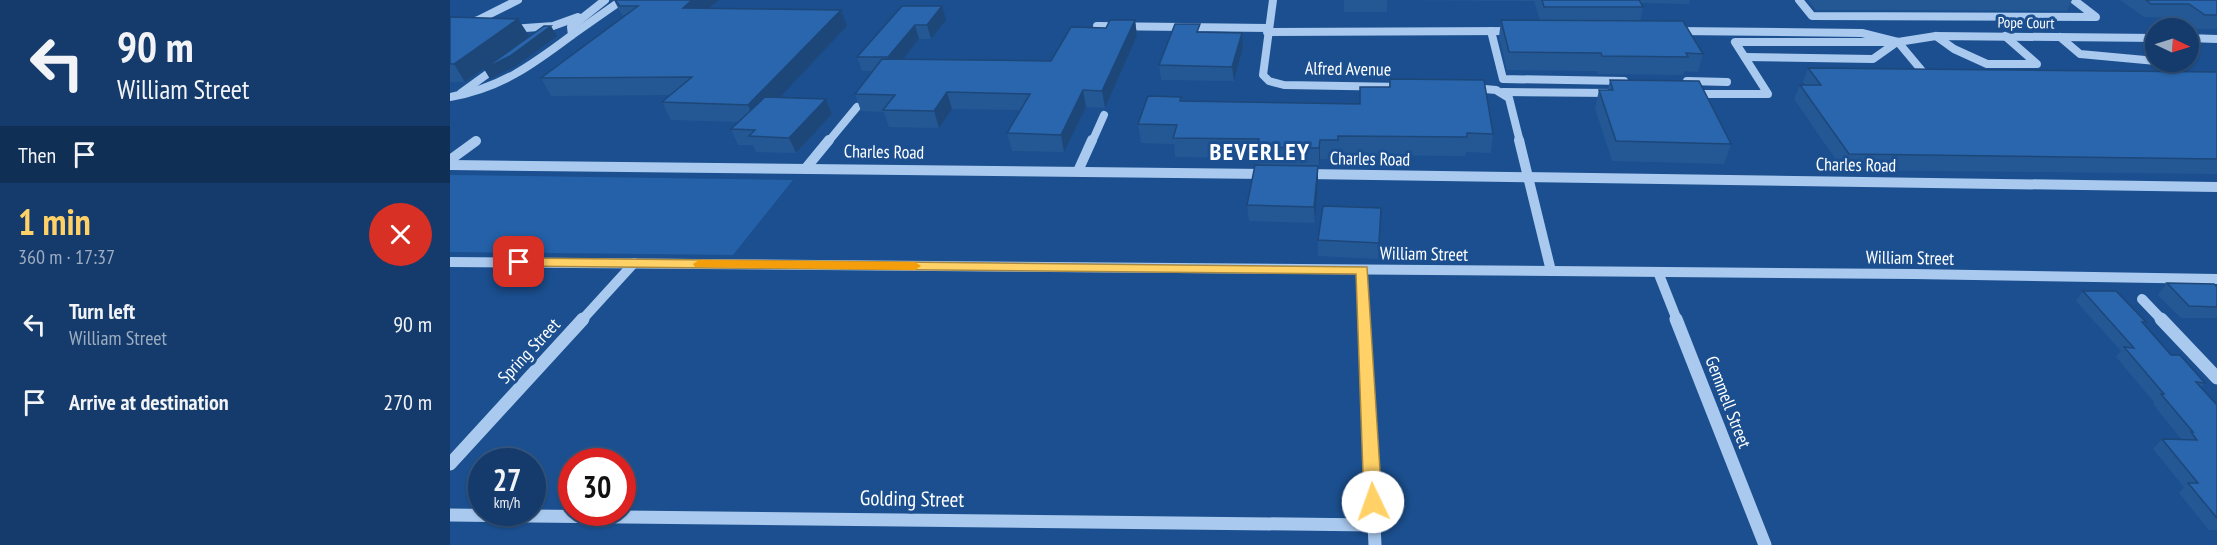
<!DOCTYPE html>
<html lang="en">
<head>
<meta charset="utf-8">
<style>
	:root { --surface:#143b6b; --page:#214673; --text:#f1f3f6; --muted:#9dadc1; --line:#33557e; --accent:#ffd166 }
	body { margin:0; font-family:"PT Sans Narrow",sans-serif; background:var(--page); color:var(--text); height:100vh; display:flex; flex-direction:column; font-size:22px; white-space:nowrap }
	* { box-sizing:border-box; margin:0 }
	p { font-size:20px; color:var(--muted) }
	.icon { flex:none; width:33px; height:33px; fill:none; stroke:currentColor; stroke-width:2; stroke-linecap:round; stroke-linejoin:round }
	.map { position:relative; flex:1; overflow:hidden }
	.details { display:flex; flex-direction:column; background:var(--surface); width:450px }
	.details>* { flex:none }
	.hud { background:#143b6b; color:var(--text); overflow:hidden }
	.needle { width:39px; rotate:94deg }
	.fabs { position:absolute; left:1695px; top:18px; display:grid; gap:12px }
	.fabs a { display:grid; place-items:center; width:54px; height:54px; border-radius:50%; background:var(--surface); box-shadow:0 2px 4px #0004,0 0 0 2px var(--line); font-size:30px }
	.speed { position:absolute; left:18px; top:448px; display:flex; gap:12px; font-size:30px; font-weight:700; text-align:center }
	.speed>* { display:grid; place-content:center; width:78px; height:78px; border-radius:50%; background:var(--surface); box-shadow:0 2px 4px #0004,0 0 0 2px var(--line); line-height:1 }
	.speed small { font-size:15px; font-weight:400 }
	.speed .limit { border:9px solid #d22; background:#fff; color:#111 }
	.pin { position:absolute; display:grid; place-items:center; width:51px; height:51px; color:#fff; margin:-26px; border-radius:12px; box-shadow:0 3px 9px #0006 }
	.me { position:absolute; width:66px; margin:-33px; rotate:357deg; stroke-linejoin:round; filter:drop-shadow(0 0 4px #0008) }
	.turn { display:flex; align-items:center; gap:21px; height:126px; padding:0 18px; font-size:27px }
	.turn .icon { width:78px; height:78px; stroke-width:2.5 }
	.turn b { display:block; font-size:42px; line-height:51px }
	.then { display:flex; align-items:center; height:57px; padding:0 18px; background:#0003; gap:12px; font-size:22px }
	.round { display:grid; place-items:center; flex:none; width:63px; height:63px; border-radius:32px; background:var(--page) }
	.head { display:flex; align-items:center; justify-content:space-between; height:102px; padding:0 18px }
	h1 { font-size:36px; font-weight:700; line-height:45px; color:var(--accent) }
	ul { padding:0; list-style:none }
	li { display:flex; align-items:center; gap:18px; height:78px; padding:0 18px }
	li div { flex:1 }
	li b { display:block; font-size:22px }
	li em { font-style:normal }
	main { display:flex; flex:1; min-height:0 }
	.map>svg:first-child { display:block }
	.green { fill:#2461a8 }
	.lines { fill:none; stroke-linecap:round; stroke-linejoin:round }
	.minor-far2 { stroke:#a9c9ee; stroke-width:8 }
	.minor-far1 { stroke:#a9c9ee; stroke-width:10 }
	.minor { stroke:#a9c9ee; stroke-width:13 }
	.wall { fill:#245895 }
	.shaded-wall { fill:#1d4779 }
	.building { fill:#2a66ad; stroke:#1d4779; stroke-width:1.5 }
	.route { fill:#ffd166; stroke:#a68842; stroke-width:1.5 }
	.slow { fill:#f59e0b }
	.labels { text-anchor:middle; stroke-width:6; stroke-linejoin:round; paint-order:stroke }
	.far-street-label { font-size:15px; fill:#fff; stroke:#1b4f8f }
	.street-label { font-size:18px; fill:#fff; stroke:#1b4f8f }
	.near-street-label { font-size:21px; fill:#fff; stroke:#1b4f8f }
	.district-label { font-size:24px; font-weight:bold; letter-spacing:1.5px; fill:#fff; stroke:#1b4f8f }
</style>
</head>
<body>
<main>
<section class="details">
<div class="hud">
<div class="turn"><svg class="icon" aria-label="left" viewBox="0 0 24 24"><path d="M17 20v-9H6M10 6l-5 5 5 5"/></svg><div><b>90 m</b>William Street</div></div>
<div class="then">Then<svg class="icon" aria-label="arrive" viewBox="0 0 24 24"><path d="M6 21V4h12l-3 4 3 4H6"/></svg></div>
</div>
<div class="head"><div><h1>1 min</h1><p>360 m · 17:37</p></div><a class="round" style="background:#d93025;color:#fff"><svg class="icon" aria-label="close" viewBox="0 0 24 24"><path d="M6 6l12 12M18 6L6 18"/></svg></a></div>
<ul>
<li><svg class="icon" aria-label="left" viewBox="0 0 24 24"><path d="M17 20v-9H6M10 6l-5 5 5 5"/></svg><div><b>Turn left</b><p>William Street</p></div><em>90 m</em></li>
<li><svg class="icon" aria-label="arrive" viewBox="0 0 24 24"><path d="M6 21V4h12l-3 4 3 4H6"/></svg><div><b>Arrive at destination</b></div><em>270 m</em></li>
</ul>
</section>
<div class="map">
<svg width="1767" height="545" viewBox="0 0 1767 545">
	<rect width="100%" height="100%" fill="#1b4f8f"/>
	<!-- green -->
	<polygon class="green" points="0,175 343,180 283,255 0,252"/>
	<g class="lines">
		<!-- minor-far2 -->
		<g class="minor-far2">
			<polyline points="823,0 813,75 819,81 834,85 953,87"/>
			<polyline points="1349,0 1362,16 1646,17 1624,0"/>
			<polyline points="647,26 818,28"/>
			<polyline points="0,29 28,20 68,0"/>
			<polyline points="61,29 103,26 128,17"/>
			<polyline points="1041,31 1053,79 1174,81"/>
			<polyline points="1226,31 1412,33 1448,42 1473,72"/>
			<polyline points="817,32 1063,31"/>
			<polyline points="122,35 172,0"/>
			<polyline points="1486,36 1504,49 1537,64 1587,64 1555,36"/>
			<polyline points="1610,37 1630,54 1706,61"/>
			<polyline points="1738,38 1767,39"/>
			<polyline points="1295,57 1423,59 1447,42"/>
			<polyline points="1715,62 1728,62"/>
			<polyline points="1237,81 1277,82"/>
			<polyline points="1023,88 1046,90 1059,98 1070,142"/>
			<polyline points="1053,92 1162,93"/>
			<polyline points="11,93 47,67"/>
			<polyline points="1244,94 1318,94 1285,42 1448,42 1486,36 1706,38"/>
			<path d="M0 97C51 88 82 65 122 35L121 27 155 0"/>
			<polyline points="378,142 407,107"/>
			<polyline points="642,142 654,115"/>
		</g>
		<!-- minor-far1 -->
		<g class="minor-far1">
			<polyline points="1069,140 1101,271"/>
			<polyline points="0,160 26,141"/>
			<polyline points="0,165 816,174"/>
			<polyline points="356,168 379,140"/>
			<polyline points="628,171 642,140"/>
			<polyline points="855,174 1767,187"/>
			<polyline points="0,262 1463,274 1767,279"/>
			<polyline points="912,270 914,320"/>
			<polyline points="1208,272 1227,320"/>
			<polyline points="1692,299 1712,320"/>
			<polyline points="132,320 184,263"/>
		</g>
		<!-- minor -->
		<g class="minor">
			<polyline points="914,319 925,545"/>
			<polyline points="1226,319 1315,545"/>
			<polyline points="1711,319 1767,378"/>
			<polyline points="0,464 133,319"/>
			<polyline points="0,515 924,525"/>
		</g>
	</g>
	<!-- wall -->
	<g class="wall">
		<polygon points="164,0 269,0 260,8 397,26 329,98 376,99 382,114 346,153 306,152 303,145 288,145 281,129 288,122 221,120 212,102 220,95 101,96 91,78 174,17 169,10"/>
		<polygon points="894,0 1240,0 1239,4 1191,3 1193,7 1190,21 1253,54 1248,72 1234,71 1233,75 1148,74 1147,71 1057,70 1049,37 1051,20 1090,20 1084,1 937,0 937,12 894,12"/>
		<polygon points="1358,0 1622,0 1617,11 1366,10"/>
		<polygon points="1670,0 1767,0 1767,29 1747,29 1731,18 1694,17"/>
		<polygon points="452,6 496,20 481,39 469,39 453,59 601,61 656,28 685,20 687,36 655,108 636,107 614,152 562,151 557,133 570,110 502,109 489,128 439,127 434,112 411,111 405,94 423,71 412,71 407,57"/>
		<polygon points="0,17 68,19 79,36 15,82 0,82"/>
		<polygon points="750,32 792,33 793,47 784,81 711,80 709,65"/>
		<polygon points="1358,68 1767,72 1767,174 1393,170 1344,99 1350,85 1355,85 1353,82"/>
		<polygon points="940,79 1043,134 1041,153 1016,152 1015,156 888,155 888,159 870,159 869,167 868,167 868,181 865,223 799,221 797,205 809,165 808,158 725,157 724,144 691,143 688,124 731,97 732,101 910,104 939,87"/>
		<polygon points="1160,80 1281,144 1274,164 1162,161 1145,108 1149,90 1158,90"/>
		<polygon points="931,208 928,259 868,256 868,240"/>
		<polygon points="1717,283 1767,287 1767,318 1731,318 1708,295"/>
		<polygon points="1633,291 1696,322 1694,325 1721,355 1755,383 1751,387 1767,405 1767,530 1759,530 1729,493 1734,487 1703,449 1712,439 1732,440 1703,404 1704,402 1666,357 1671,351 1626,301"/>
	</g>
	<!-- shaded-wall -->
	<g class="shaded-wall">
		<polygon points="242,0 269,0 241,24 233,8"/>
		<polygon points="492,6 496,20 481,39 477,25"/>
		<polygon points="391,10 397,26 306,123 298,105"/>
		<polygon points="68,19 79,36 15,82 4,64"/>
		<polygon points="685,20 687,36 655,108 652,91"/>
		<polygon points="465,25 469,39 443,72 438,57"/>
		<polygon points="101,26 107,36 66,66 40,79 34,69"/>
		<polygon points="792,33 793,47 784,81 782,67"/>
		<polygon points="633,90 636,107 614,152 611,135"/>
		<polygon points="497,92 502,109 489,128 484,111"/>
		<polygon points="376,99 382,114 346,153 339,138"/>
		<polygon points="870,140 870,159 869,167 869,148"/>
		<polygon points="868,166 868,181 865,223 864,207"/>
	</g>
	<!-- building -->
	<g class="building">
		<polygon points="165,0 242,0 233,8 391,10 298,105 212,102 242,77 91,78 188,6 170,6"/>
		<polygon points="1092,0 1189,0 1193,7 1094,7"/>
		<polygon points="1696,0 1767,0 1767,15 1755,15 1739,4 1701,4"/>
		<polygon points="452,6 492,6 477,25 465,25 438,57 407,57"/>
		<polygon points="0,17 68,19 4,64 0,64"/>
		<polygon points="660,20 685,20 652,91 633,90 611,135 557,133 580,94 497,92 484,111 433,110 445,95 405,94 432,59 601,61 621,27 656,28"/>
		<polygon points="1051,20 1233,21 1253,54 1236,53 1238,57 1152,56 1151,53 1059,52"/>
		<polygon points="725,24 750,24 747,32 792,33 782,67 709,65"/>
		<polygon points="94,26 101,26 60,56 34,69"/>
		<polygon points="1358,68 1767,72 1767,159 1399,154 1350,85 1371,85"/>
		<polygon points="940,79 1034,80 1043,134 1017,133 1017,137 888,136 888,140 870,140 869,148 807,147 809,139 723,138 727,125 688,124 698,96 731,97 730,101 910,104 910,87 940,87"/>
		<polygon points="1160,80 1249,81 1281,144 1166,141 1149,90 1163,90"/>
		<polygon points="315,97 376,99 339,138 299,136 305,130 281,129"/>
		<polygon points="805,165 868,166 864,207 797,205"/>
		<polygon points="873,206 931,208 929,243 868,240"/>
		<polygon points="1717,283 1764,284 1767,287 1767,307 1739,306"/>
		<polygon points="1633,291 1666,291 1696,322 1692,322 1721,355 1730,355 1755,383 1746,382 1767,405 1767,518 1738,483 1748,483 1712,439 1747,440 1741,432 1743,432 1711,394 1714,394 1674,347 1684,348"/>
	</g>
	<!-- route -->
	<polygon class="route" points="69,258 917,267 932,502 929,507 923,509 917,507 914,502 906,274 64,266 62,262 64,259"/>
	<!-- slow -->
	<polygon class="slow" points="249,260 465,262 471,266 465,270 245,267 243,264"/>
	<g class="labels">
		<!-- far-street labels -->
		<g class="far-street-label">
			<text transform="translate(1576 23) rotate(1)" y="5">Pope Court</text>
		</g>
		<!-- street labels -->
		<g class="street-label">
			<text transform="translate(898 69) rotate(1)" y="6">Alfred Avenue</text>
			<text transform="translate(434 152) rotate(1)" y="6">Charles Road</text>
			<text transform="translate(920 159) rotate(1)" y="6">Charles Road</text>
			<text transform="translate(1406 165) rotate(1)" y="6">Charles Road</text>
			<text transform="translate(974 254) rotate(1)" y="6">William Street</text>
			<text transform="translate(1460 258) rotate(1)" y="6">William Street</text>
			<text transform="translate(79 351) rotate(-47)" y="6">Spring Street</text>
			<text transform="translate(1278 402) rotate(69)" y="6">Gemmell Street</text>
		</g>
		<!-- near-street labels -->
		<g class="near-street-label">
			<text transform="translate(462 499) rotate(1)" y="7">Golding Street</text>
		</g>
		<!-- district labels -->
		<g class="district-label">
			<text x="810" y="160">BEVERLEY</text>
		</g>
	</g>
</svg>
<div class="fabs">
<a><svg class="needle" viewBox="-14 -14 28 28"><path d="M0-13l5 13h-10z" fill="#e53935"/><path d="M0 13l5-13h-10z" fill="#9dadc1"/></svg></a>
</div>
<div class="speed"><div>27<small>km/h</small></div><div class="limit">30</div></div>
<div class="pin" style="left:69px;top:262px;background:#d93025"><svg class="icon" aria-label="arrive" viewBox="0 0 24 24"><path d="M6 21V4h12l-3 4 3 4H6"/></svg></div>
<svg class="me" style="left:923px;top:502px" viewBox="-20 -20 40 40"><circle r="19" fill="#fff"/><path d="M0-13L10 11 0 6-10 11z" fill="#ffd166"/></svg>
</div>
</main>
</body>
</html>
